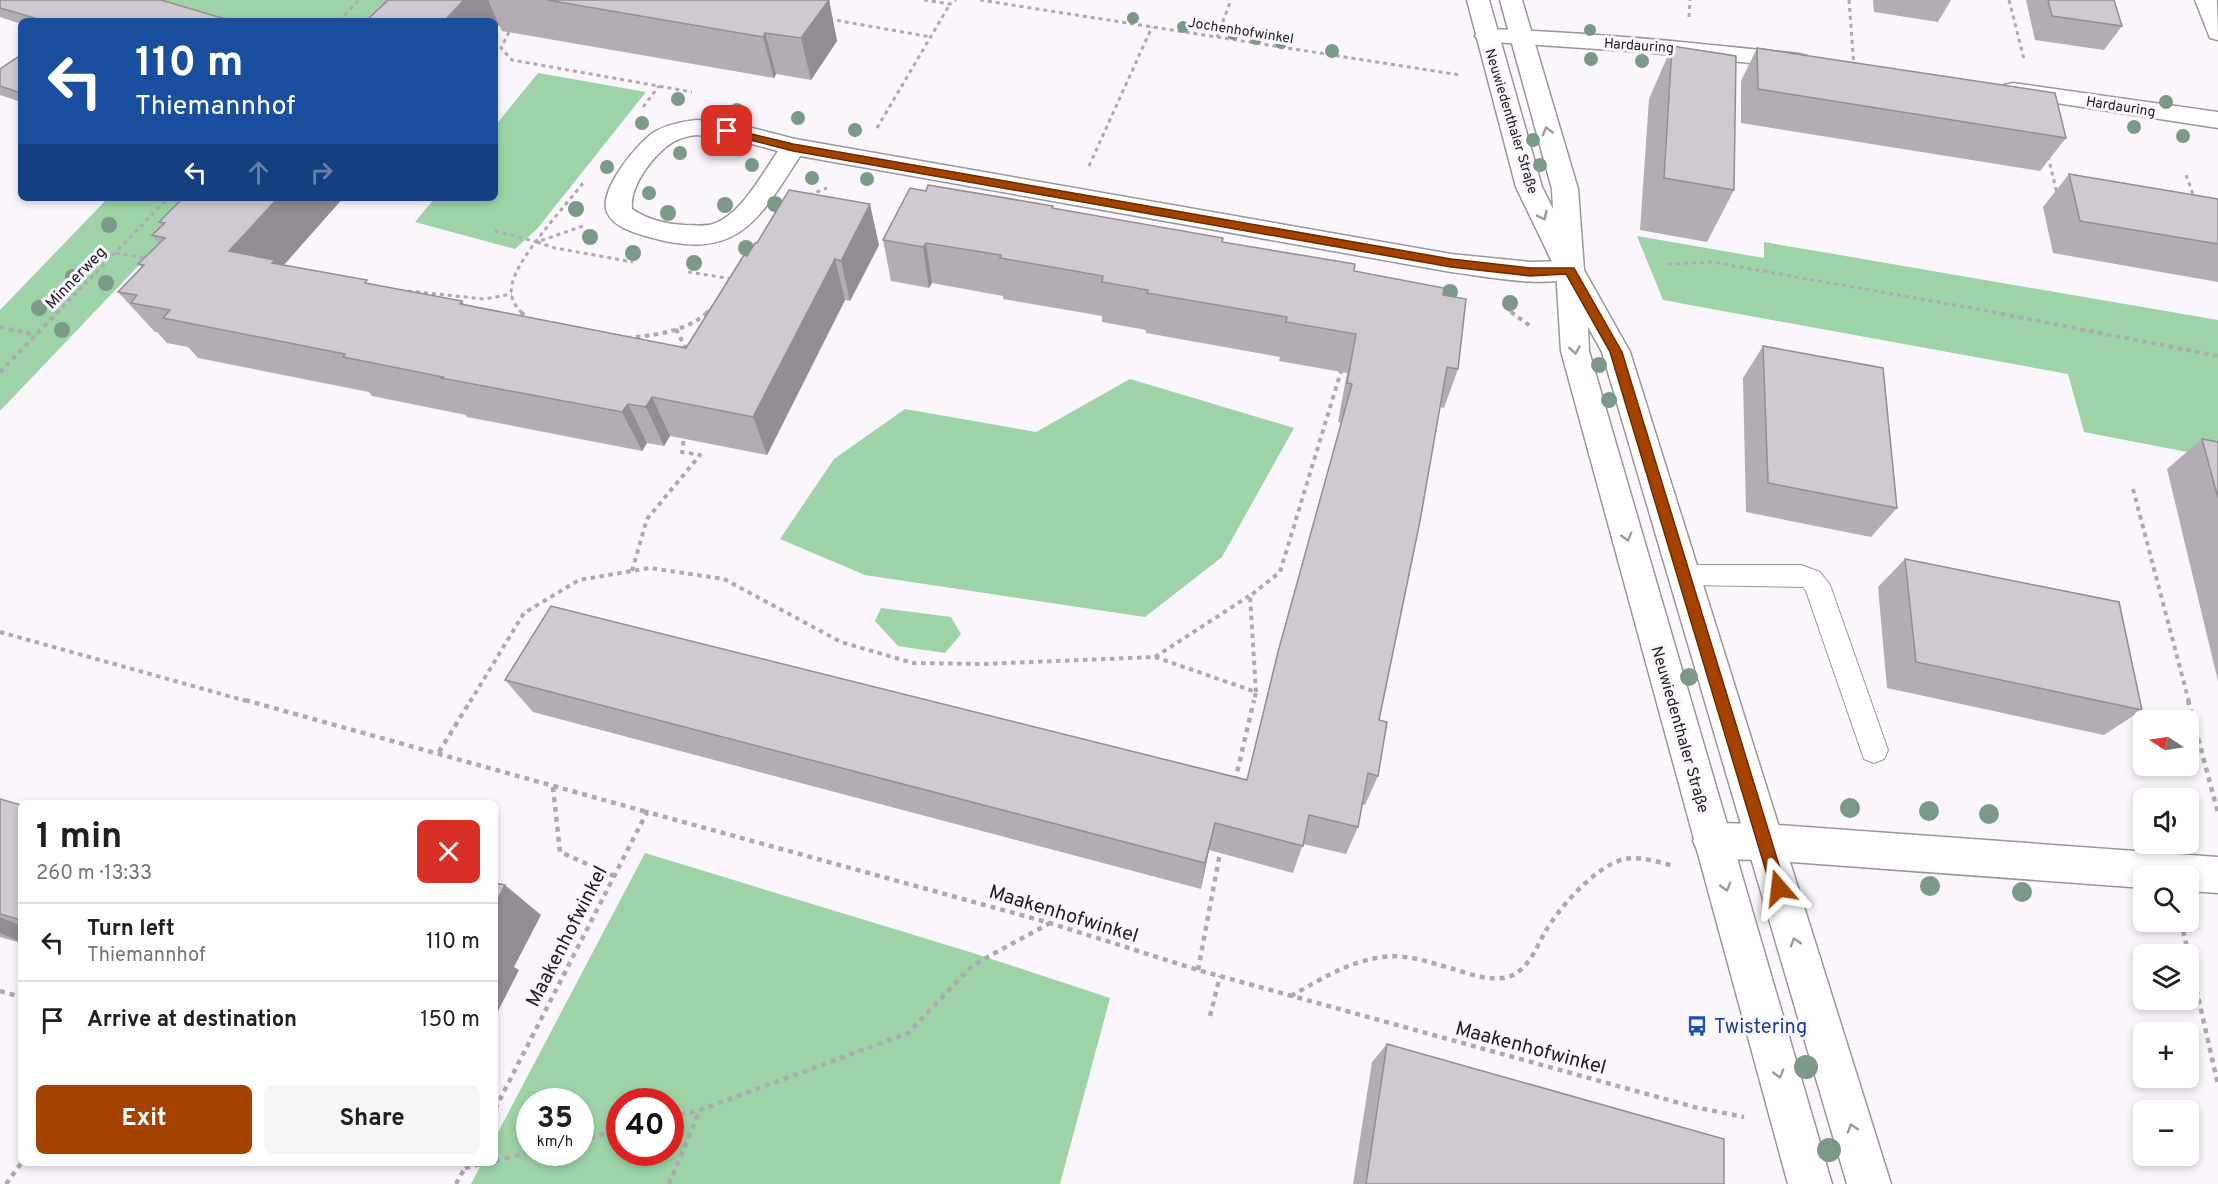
<!DOCTYPE html>
<html lang="en">
<head>
<meta charset="utf-8">
<style>
	:root { --surface:#fff; --page:#f6f6f6; --text:#202124; --muted:#757577; --line:#e0e0e0; --accent:#a44200 }
	body { margin:0; font-family:Overpass,sans-serif; background:var(--page); color:var(--text); height:100vh; display:flex; flex-direction:column; font-size:22px; white-space:nowrap }
	* { box-sizing:border-box; margin:0 }
	p { font-size:20px; color:var(--muted) }
	.icon { flex:none; width:33px; height:33px; fill:none; stroke:currentColor; stroke-width:2; stroke-linecap:round; stroke-linejoin:round }
	.map { position:relative; flex:1; overflow:hidden }
	.panel { position:absolute; left:18px; top:800px; width:480px; height:366px; display:flex; flex-direction:column; background:var(--surface); border-radius:9px; box-shadow:0 3px 9px #0003 }
	.panel>* { flex:none }
	.guide { position:absolute; left:18px; top:18px; width:480px; height:183px; border-radius:9px; box-shadow:0 3px 9px #0003; background:#1a4fa0; color:#fff; overflow:hidden }
	.needle { width:39px; rotate:282deg }
	.buttons { position:absolute; left:2133px; top:710px; display:grid; gap:12px }
	.buttons a { display:grid; place-items:center; width:66px; height:66px; border-radius:9px; background:var(--surface); box-shadow:0 3px 9px #0003; font-size:30px }
	.speed { position:absolute; left:516px; top:1088px; display:flex; gap:12px; font-size:30px; font-weight:700; text-align:center }
	.speed>* { display:grid; place-content:center; width:78px; height:78px; border-radius:50%; background:var(--surface); box-shadow:0 3px 9px #0003; line-height:1 }
	.speed small { font-size:15px; font-weight:400 }
	.speed .limit { border:9px solid #d22; background:#fff; color:#111 }
	.pin { position:absolute; display:grid; place-items:center; width:51px; height:51px; color:#fff; margin:-26px; border-radius:12px; box-shadow:0 3px 9px #0006 }
	.me { position:absolute; width:66px; margin:-33px; rotate:343deg; stroke-linejoin:round; filter:drop-shadow(0 0 4px #0008) }
	.turn { display:flex; align-items:center; gap:21px; height:126px; padding:0 18px; font-size:27px }
	.turn .icon { width:78px; height:78px; stroke-width:2.5 }
	.turn b { display:block; font-size:42px; line-height:51px }
	.lanes { display:flex; align-items:center; height:57px; padding:0 18px; background:#0003; justify-content:center; gap:30px; direction:ltr }
	.lanes .off { opacity:.35 }
	.round { display:grid; place-items:center; flex:none; width:63px; height:63px; border-radius:9px; background:var(--page) }
	.headline { display:flex; align-items:center; justify-content:space-between; height:102px; padding:0 18px }
	h1 { font-size:36px; font-weight:700; line-height:45px }
	.button { display:flex; gap:12px; margin-top:auto; padding:12px 18px }
	.button a { flex:1; height:69px; border-radius:9px; background:var(--accent); color:#fff; font-size:24px; font-weight:700; line-height:69px; text-align:center }
	.button a+a { background:var(--page); color:var(--text) }
	ul { padding:0; list-style:none }
	li { display:flex; align-items:center; gap:18px; height:78px; padding:0 18px; border-top:2px solid var(--line) }
	li div { flex:1 }
	li b { display:block; font-size:22px }
	li em { font-style:normal }
	.map>svg:first-child { display:block }
	.green { fill:#9dd3a7; fill-rule:evenodd }
	.lines { fill:none; stroke-linecap:round; stroke-linejoin:round }
	.service-casing { stroke:#9c969c; stroke-width:2 }
	.minor-casing { stroke:#9c969c; stroke-width:3 }
	.tertiary-casing { stroke:#9c969c; stroke-width:3 }
	.path-far2 { stroke:#aea9af; stroke-width:3; stroke-dasharray:4 4; stroke-linecap:butt }
	.path-far1 { stroke:#aea9af; stroke-width:4; stroke-dasharray:4.5 4.5; stroke-linecap:butt }
	.path { stroke:#aea9af; stroke-width:4.5; stroke-dasharray:5 5; stroke-linecap:butt }
	.service { fill:#fff; fill-rule:evenodd }
	.minor { fill:#fff; fill-rule:evenodd }
	.tertiary { fill:#fff; fill-rule:evenodd }
	.tree { fill:#7a9986 }
	.wall { fill:#b2adb3 }
	.shaded-wall { fill:#918d92 }
	.building { fill:#cfc9d0; stroke:#918d92; stroke-width:1.5 }
	.oneway { stroke:#9c9b9c }
	.route { fill:#a44200; stroke:#6b2b00; stroke-width:1.5 }
	.labels { text-anchor:middle; stroke-width:6; stroke-linejoin:round; paint-order:stroke }
	.far-street-label { font-size:14px; fill:#232023; stroke:#fbf5fc }
	.street-label { font-size:16px; fill:#232023; stroke:#fbf5fc }
	.near-street-label { font-size:20px; fill:#232023; stroke:#fbf5fc }
	.near-transit-label { font-size:20px; fill:#164399; stroke:#fbf5fc; text-anchor:start }
</style>
</head>
<body>
<div class="map">
<svg width="2218" height="1184" viewBox="0 0 2218 1184">
	<rect width="100%" height="100%" fill="#fbf5fc"/>
	<!-- green -->
	<g class="green">
		<polygon points="162,0 393,0 372,21 232,21"/>
		<polygon points="538,73 646,92 537,229 515,249 415,222 435,198 495,198 495,126"/>
		<polygon points="108,198 203,198 0,411 0,310"/>
		<polygon points="1637,236 1764,258 1764,242 2218,320 2218,458 2084,432 2068,374 1663,300"/>
		<polygon points="1130,379 1294,428 1222,557 1145,617 865,575 780,539 834,459 905,409 1036,432"/>
		<polygon points="881,608 951,617 961,634 945,653 898,646 875,621"/>
		<path d="M645 853 970 952 1110 998 1060 1184H471L482 1163 495 1162V1138ZM530 1101H580V1152H530ZM620 1101H670V1152H620Z"/>
	</g>
	<g class="lines">
		<!-- service casing -->
		<g class="service-casing">
			<polygon id="service" points="1684,565 1801,565 1820,572 1830,585 1888,750 1884,759 1874,763 1864,759 1806,591 1803,587 1684,585 1675,582 1671,575 1675,568"/>
		</g>
		<!-- minor casing -->
		<g class="minor-casing">
			<g id="minor">
				<polygon points="2195,0 2217,0 2218,40 2210,38"/>
				<path d="M1487 29C1591 32 1695 43 1799 54L1807 56 1811 61 1807 66 1799 68 1643 52 1479 41 1475 36 1479 31Z"/>
				<polygon points="2013,83 2218,112 2218,128 2004,95 2001,90 2004,85"/>
				<path d="M696 120 729 122 795 139 1451 254 1530 262 1570 261 1580 263 1584 270 1580 277C1539 288 1492 277 1451 272L800 156C758 222 736 262 649 237 635 233 613 227 607 212 598 191 638 141 656 131 669 124 682 122 696 120ZM696 135 729 138 778 151C763 173 740 216 713 224 705 227 694 225 685 225 666 224 648 220 632 209 629 186 654 154 673 142 680 138 688 136 696 135Z"/>
				<polygon points="1712,823 1765,824 2218,857 2218,893 2188,891 2188,876 2144,876 2144,888 1765,860 1712,859 1699,854 1693,841 1699,828"/>
			</g>
		</g>
		<!-- tertiary casing -->
		<g class="tertiary-casing">
			<polygon id="tertiary" points="1467,0 1489,0 1542,187 1553,209 1552,189 1500,0 1522,0 1578,189 1584,270 1630,352 1891,1184 1847,1184 1602,352 1588,327 1589,351 1832,1184 1788,1184 1561,351 1556,270 1516,187"/>
		</g>
		<!-- path-far2 -->
		<g class="path-far2">
			<polyline points="924,0 950,4 956,0"/>
			<polyline points="980,0 1460,75"/>
			<polyline points="1849,0 1854,67"/>
			<polyline points="2009,0 2024,59"/>
			<polyline points="1689,17 1690,0"/>
			<polyline points="829,19 931,37"/>
			<polyline points="339,21 359,0"/>
			<polyline points="509,32 501,48 512,60 692,92"/>
			<polyline points="1217,37 1231,0"/>
			<polyline points="643,107 659,86"/>
			<polyline points="877,128 950,4"/>
			<polyline points="2048,156 2057,193"/>
			<polyline points="1089,166 1152,27"/>
			<polyline points="2186,175 2194,197"/>
			<polyline points="809,195 827,188"/>
			<polyline points="495,231 537,242 586,225"/>
			<polyline points="537,242 555,248 633,262"/>
			<polyline points="116,253 147,258"/>
			<polyline points="1668,264 1712,262 2000,313"/>
			<polyline points="688,272 733,279"/>
			<polyline points="408,291 484,299 512,294"/>
			<polyline points="1508,309 1513,313"/>
			<polyline points="57,313 168,198"/>
			<path d="M522 313C514 305 509 296 512 284 519 255 564 208 583 183"/>
			<polyline points="706,313 713,306"/>
		</g>
		<!-- path-far1 -->
		<g class="path-far1">
			<polyline points="521,312 529,320"/>
			<polyline points="1511,312 1533,328"/>
			<polyline points="1992,312 2218,356"/>
			<polyline points="0,327 36,335"/>
			<polyline points="676,329 687,351"/>
			<path d="M627 338C655 335 686 332 708 312"/>
			<polyline points="0,372 58,312"/>
			<polyline points="2133,489 2189,702"/>
			<polyline points="632,571 647,519 700,455 682,452 684,437"/>
			<polyline points="0,632 250,702"/>
			<polyline points="1155,657 1249,596"/>
			<polyline points="1256,692 1250,596 1280,572 1342,368"/>
			<polyline points="470,702 524,613 579,580 650,568 724,579 841,642 913,663 983,664 1155,657 1256,692 1254,702"/>
		</g>
		<!-- path -->
		<g class="path">
			<polyline points="245,700 647,812"/>
			<polyline points="2188,700 2218,813"/>
			<polyline points="439,752 471,700"/>
			<polyline points="1235,781 1254,700"/>
			<polyline points="553,787 560,852 614,876"/>
			<polyline points="2181,921 2218,1085"/>
			<polyline points="1198,970 1220,853"/>
			<polyline points="0,991 21,997"/>
			<path d="M1291 996C1326 976 1364 952 1406 957 1421 959 1435 964 1450 968 1467 973 1490 982 1508 977 1528 971 1536 948 1545 932 1559 908 1596 865 1625 859 1641 856 1658 862 1674 866"/>
			<polyline points="1210,1016 1220,976"/>
			<polyline points="495,1109 647,812 1050,923 1198,970 1694,1107 1744,1117"/>
			<polyline points="670,1117 700,1110 908,1033 973,965 1050,923"/>
			<polyline points="580,1140 620,1130"/>
			<polyline points="495,1161 530,1152"/>
			<polyline points="465,1168 488,1162"/>
			<polyline points="6,1184 22,1162"/>
			<polyline points="456,1184 468,1162"/>
			<polyline points="669,1184 700,1110"/>
		</g>
		<!-- service -->
		<use href="#service" class="service"/>
		<!-- minor -->
		<use href="#minor" class="minor"/>
		<!-- tertiary -->
		<use href="#tertiary" class="tertiary"/>
	</g>
	<!-- trees -->
	<g class="tree">
		<circle cx="1133" cy="18" r="6"/>
		<circle cx="1183" cy="27" r="6"/>
		<circle cx="1590" cy="30" r="6"/>
		<circle cx="1233" cy="34" r="6"/>
		<circle cx="1256" cy="39" r="6"/>
		<circle cx="1281" cy="43" r="6"/>
		<circle cx="1332" cy="51" r="7"/>
		<circle cx="1591" cy="59" r="7"/>
		<circle cx="1642" cy="61" r="7"/>
		<circle cx="678" cy="99" r="7"/>
		<circle cx="2166" cy="102" r="7"/>
		<circle cx="737" cy="110" r="7"/>
		<circle cx="798" cy="118" r="7"/>
		<circle cx="642" cy="123" r="7"/>
		<circle cx="2134" cy="127" r="7"/>
		<circle cx="855" cy="130" r="7"/>
		<circle cx="2183" cy="136" r="7"/>
		<circle cx="1533" cy="140" r="7"/>
		<circle cx="680" cy="153" r="7"/>
		<circle cx="752" cy="165" r="7"/>
		<circle cx="1540" cy="165" r="7"/>
		<circle cx="607" cy="167" r="7"/>
		<circle cx="812" cy="178" r="7"/>
		<circle cx="867" cy="179" r="7"/>
		<circle cx="649" cy="193" r="7"/>
		<circle cx="775" cy="204" r="8"/>
		<circle cx="725" cy="205" r="8"/>
		<circle cx="576" cy="209" r="8"/>
		<circle cx="668" cy="213" r="8"/>
		<circle cx="109" cy="225" r="8"/>
		<circle cx="590" cy="237" r="8"/>
		<circle cx="746" cy="248" r="8"/>
		<circle cx="633" cy="253" r="8"/>
		<circle cx="694" cy="263" r="8"/>
		<circle cx="73" cy="277" r="8"/>
		<circle cx="106" cy="283" r="8"/>
		<circle cx="1450" cy="292" r="8"/>
		<circle cx="1510" cy="303" r="8"/>
		<circle cx="39" cy="308" r="8"/>
		<circle cx="62" cy="330" r="8"/>
		<circle cx="1599" cy="365" r="8"/>
		<circle cx="1609" cy="400" r="8"/>
		<circle cx="1689" cy="677" r="9"/>
		<circle cx="1850" cy="808" r="10"/>
		<circle cx="1929" cy="811" r="10"/>
		<circle cx="1989" cy="814" r="10"/>
		<circle cx="1930" cy="886" r="10"/>
		<circle cx="2022" cy="892" r="10"/>
		<circle cx="1806" cy="1067" r="12"/>
		<circle cx="1829" cy="1150" r="12"/>
	</g>
	<!-- wall -->
	<g class="wall">
		<polygon points="0,0 232,21 21,21 21,24 0,17"/>
		<polygon points="388,0 829,0 837,41 811,80 776,74 774,78 502,31 499,25"/>
		<polygon points="1873,0 1951,0 1938,22 1874,12"/>
		<polygon points="2026,0 2114,0 2122,26 2104,50 2035,40"/>
		<polygon points="1672,46 1734,190 1707,242 1640,230 1649,99"/>
		<polygon points="1757,48 2066,138 2040,171 1741,123 1741,81"/>
		<polygon points="21,55 21,102 0,95 0,69"/>
		<polygon points="2069,174 2218,199 2218,282 2053,253 2043,207"/>
		<polygon points="926,191 1053,206 1053,208 1222,242 1354,271 1443,295 1458,369 1444,408 1440,407 1379,720 1378,776 1365,805 1362,804 1358,827 1346,854 1303,844 1293,873 1209,850 1201,889 533,712 505,680 1247,780 1342,423 1338,422 1347,373 1279,361 1280,357 1146,333 1146,330 1102,322 1102,316 1003,299 1003,296 932,283 929,288 891,281 883,240"/>
		<polygon points="183,198 343,198 284,265 369,284 462,301 464,304 686,348 747,256 879,245 850,301 845,300 767,455 670,436 664,446 647,443 642,451 467,417 466,415 372,396 369,392 198,358 188,347 167,343 157,332 155,332 118,292 142,267 138,264 159,244 152,235 162,226 159,222"/>
		<polygon points="1763,346 1897,508 1871,537 1746,512 1743,378"/>
		<polygon points="2202,439 2218,442 2218,681 2167,469"/>
		<polygon points="1905,559 2142,710 2104,735 1887,688 1878,587"/>
		<polygon points="0,799 21,805 21,943 0,937"/>
		<polygon points="1387,1044 1724,1184 1353,1184 1372,1062"/>
	</g>
	<!-- shaded-wall -->
	<g class="shaded-wall">
		<polygon points="464,0 488,0 499,25 495,29 495,21 444,21"/>
		<polygon points="829,0 837,41 811,80 801,38"/>
		<polygon points="765,33 776,74 774,78 763,37"/>
		<polygon points="278,198 343,198 281,268 229,251"/>
		<polygon points="870,204 879,245 850,301 841,261"/>
		<polygon points="926,243 932,283 929,288 923,247"/>
		<polygon points="835,259 845,300 767,455 753,417"/>
		<polygon points="652,397 670,436 664,446 646,407"/>
		<polygon points="628,404 647,443 642,451 622,412"/>
		<polygon points="1215,823 1209,850 1201,889 1205,863"/>
		<polygon points="505,885 541,915 514,967 519,970 495,1017 495,904"/>
		<polygon points="0,917 21,926 21,942 0,933"/>
	</g>
	<!-- building -->
	<g class="building">
		<polygon points="0,0 161,0 232,21 45,21 0,8"/>
		<polygon points="388,0 464,0 444,21 366,21"/>
		<polygon points="547,0 829,0 801,38 765,33 763,37"/>
		<polygon points="2048,0 2114,0 2122,26 2052,16"/>
		<polygon points="1672,46 1736,56 1734,190 1664,178"/>
		<polygon points="1757,48 2055,93 2066,138 1758,89"/>
		<polygon points="21,55 21,93 0,86 0,69"/>
		<polygon points="2069,174 2218,199 2218,244 2080,221"/>
		<polygon points="928,185 1053,206 1052,208 1223,238 1222,242 1355,264 1354,271 1444,288 1443,295 1466,299 1458,369 1447,367 1420,521 1379,720 1387,722 1378,776 1368,773 1358,827 1309,815 1303,846 1215,823 1205,863 505,680 551,606 1247,780 1278,652 1352,384 1347,383 1356,334 1286,322 1287,317 1147,293 1148,290 1102,282 1103,276 1000,258 1001,255 926,243 923,247 883,240 910,188 926,191"/>
		<polygon points="789,190 870,204 841,261 835,259 753,417 652,397 646,407 628,404 622,412 441,378 443,377 343,357 345,354 163,318 170,310 131,303 137,295 118,292 144,265 138,264 165,238 152,235 165,223 159,222 183,198 278,198 229,251 275,260 272,263 367,280 365,283 462,301 460,304 686,348 744,255 747,256 755,243 757,243"/>
		<polygon points="1763,346 1883,368 1897,508 1768,483"/>
		<polygon points="2202,439 2218,442 2218,498"/>
		<polygon points="1905,559 2119,602 2142,710 1916,662"/>
		<polygon points="0,799 21,805 21,920 0,914"/>
		<polygon points="495,883 505,885 495,904"/>
		<polygon points="1387,1044 1724,1139 1724,1184 1366,1184"/>
	</g>
	<!-- one-way arrows -->
	<defs><path id="oneway-chevron" d="M-2-3.5L2.5 0L-2 3.5" fill="none" stroke-width="1.6" stroke-linecap="round" stroke-linejoin="round" transform="scale(1.5)"/></defs>
	<g class="oneway">
		<use href="#oneway-chevron" transform="translate(1547 131) rotate(-106)"/>
		<use href="#oneway-chevron" transform="translate(1543 216) rotate(64)"/>
		<use href="#oneway-chevron" transform="translate(1575 350) rotate(81)"/>
		<use href="#oneway-chevron" transform="translate(1627 537) rotate(74)"/>
		<use href="#oneway-chevron" transform="translate(1726 887) rotate(74)"/>
		<use href="#oneway-chevron" transform="translate(1795 942) rotate(-107)"/>
		<use href="#oneway-chevron" transform="translate(1779 1074) rotate(74)"/>
		<use href="#oneway-chevron" transform="translate(1852 1128) rotate(-107)"/>
	</g>
	<!-- route -->
	<polygon class="route" points="727,128 793,144 1451,259 1530,268 1574,268 1622,352 1786,888 1784,893 1779,896 1773,893 1771,888 1610,352 1566,274 1530,276 1451,267 793,151 723,133 722,131"/>
	<!-- icons -->
	<defs>
		<g id="bus-bare" transform="scale(1.62)"><path d="M-5-6H5V4H4V6H2V4H-2V6H-4V4H-5ZM-3.5-4V0h7V-4ZM-3.5 1.2v1.5H-2V1.2ZM2 1.2v1.5H3.5V1.2Z" fill="#1a4fb4" stroke="#fbf5fc" stroke-width="2.5" paint-order="stroke"/></g>
	</defs>
	<g fill-rule="evenodd">
		<use href="#bus-bare" x="1697" y="1026"/>
	</g>
	<g class="labels">
		<!-- far-street labels -->
		<g class="far-street-label">
			<text transform="translate(1241 30) rotate(9)" y="5">Jochenhofwinkel</text>
			<text transform="translate(1639 45) rotate(4)" y="5">Hardauring</text>
			<text transform="translate(2121 106) rotate(9)" y="5">Hardauring</text>
			<text transform="translate(1512 121) rotate(73)" y="5">Neuwiedenthaler Straße</text>
		</g>
		<!-- street labels -->
		<g class="street-label">
			<text transform="translate(75 277) rotate(-46)" y="6">Minnerweg</text>
			<text transform="translate(1681 729) rotate(74)" y="6">Neuwiedenthaler Straße</text>
		</g>
		<!-- near-street labels -->
		<g class="near-street-label">
			<text transform="translate(1064 913) rotate(17)" y="7">Maakenhofwinkel</text>
			<text transform="translate(566 936) rotate(-63)" y="7">Maakenhofwinkel</text>
			<text transform="translate(1531 1047) rotate(15)" y="7">Maakenhofwinkel</text>
		</g>
		<!-- near-transit labels -->
		<g class="near-transit-label">
			<text x="1714" y="1033">Twistering</text>
		</g>
	</g>
</svg>
<div class="buttons">
<a><svg class="needle" viewBox="-14 -14 28 28"><path d="M0-13l5 13h-10z" fill="#e53935"/><path d="M0 13l5-13h-10z" fill="#757577"/></svg></a>
<a><svg class="icon" aria-label="sound" viewBox="0 0 24 24"><path d="M4 9h4l5-4v14l-5-4H4zM17 9q2 3 0 6"/></svg></a>
<a><svg class="icon" aria-label="search" viewBox="0 0 24 24"><circle cx="10" cy="10" r="6"/><path d="M15 15l6 6"/></svg></a>
<a><svg class="icon" aria-label="layers" viewBox="0 0 24 24"><path d="M12 4l9 5-9 5-9-5zM3 14l9 5 9-5"/></svg></a>
<a>+</a>
<a>−</a>
</div>
<div class="speed"><div>35<small>km/h</small></div><div class="limit">40</div></div>
<div class="pin" style="left:727px;top:131px;background:#d93025"><svg class="icon" aria-label="arrive" viewBox="0 0 24 24"><path d="M6 21V4h12l-3 4 3 4H6"/></svg></div>
<svg class="me" style="left:1779px;top:888px" viewBox="-20 -20 40 40"><path d="M0-17L14 15 0 8-14 15z" fill="#a44200" stroke="#fff" stroke-width="4"/></svg>
<div class="guide">
<div class="turn"><svg class="icon" aria-label="left" viewBox="0 0 24 24"><path d="M17 20v-9H6M10 6l-5 5 5 5"/></svg><div><b>110 m</b>Thiemannhof</div></div>
<div class="lanes"><svg class="icon" aria-label="left" viewBox="0 0 24 24"><path d="M17 20v-9H6M10 6l-5 5 5 5"/></svg><svg class="icon off" aria-label="ahead" viewBox="0 0 24 24"><path d="M12 20V5M6 11l6-6 6 6"/></svg><svg class="icon off" aria-label="right" viewBox="0 0 24 24"><path d="M7 20v-9h11M14 6l5 5-5 5"/></svg></div>
</div>
<section class="panel">
<div class="headline"><div><h1>1 min</h1><p>260 m · 13:33</p></div><a class="round" style="background:#d93025;color:#fff"><svg class="icon" aria-label="close" viewBox="0 0 24 24"><path d="M6 6l12 12M18 6L6 18"/></svg></a></div>
<ul>
<li><svg class="icon" aria-label="left" viewBox="0 0 24 24"><path d="M17 20v-9H6M10 6l-5 5 5 5"/></svg><div><b>Turn left</b><p>Thiemannhof</p></div><em>110 m</em></li>
<li><svg class="icon" aria-label="arrive" viewBox="0 0 24 24"><path d="M6 21V4h12l-3 4 3 4H6"/></svg><div><b>Arrive at destination</b></div><em>150 m</em></li>
</ul>
<div class="button"><a>Exit</a><a>Share</a></div>
</section>
</div>
</body>
</html>
